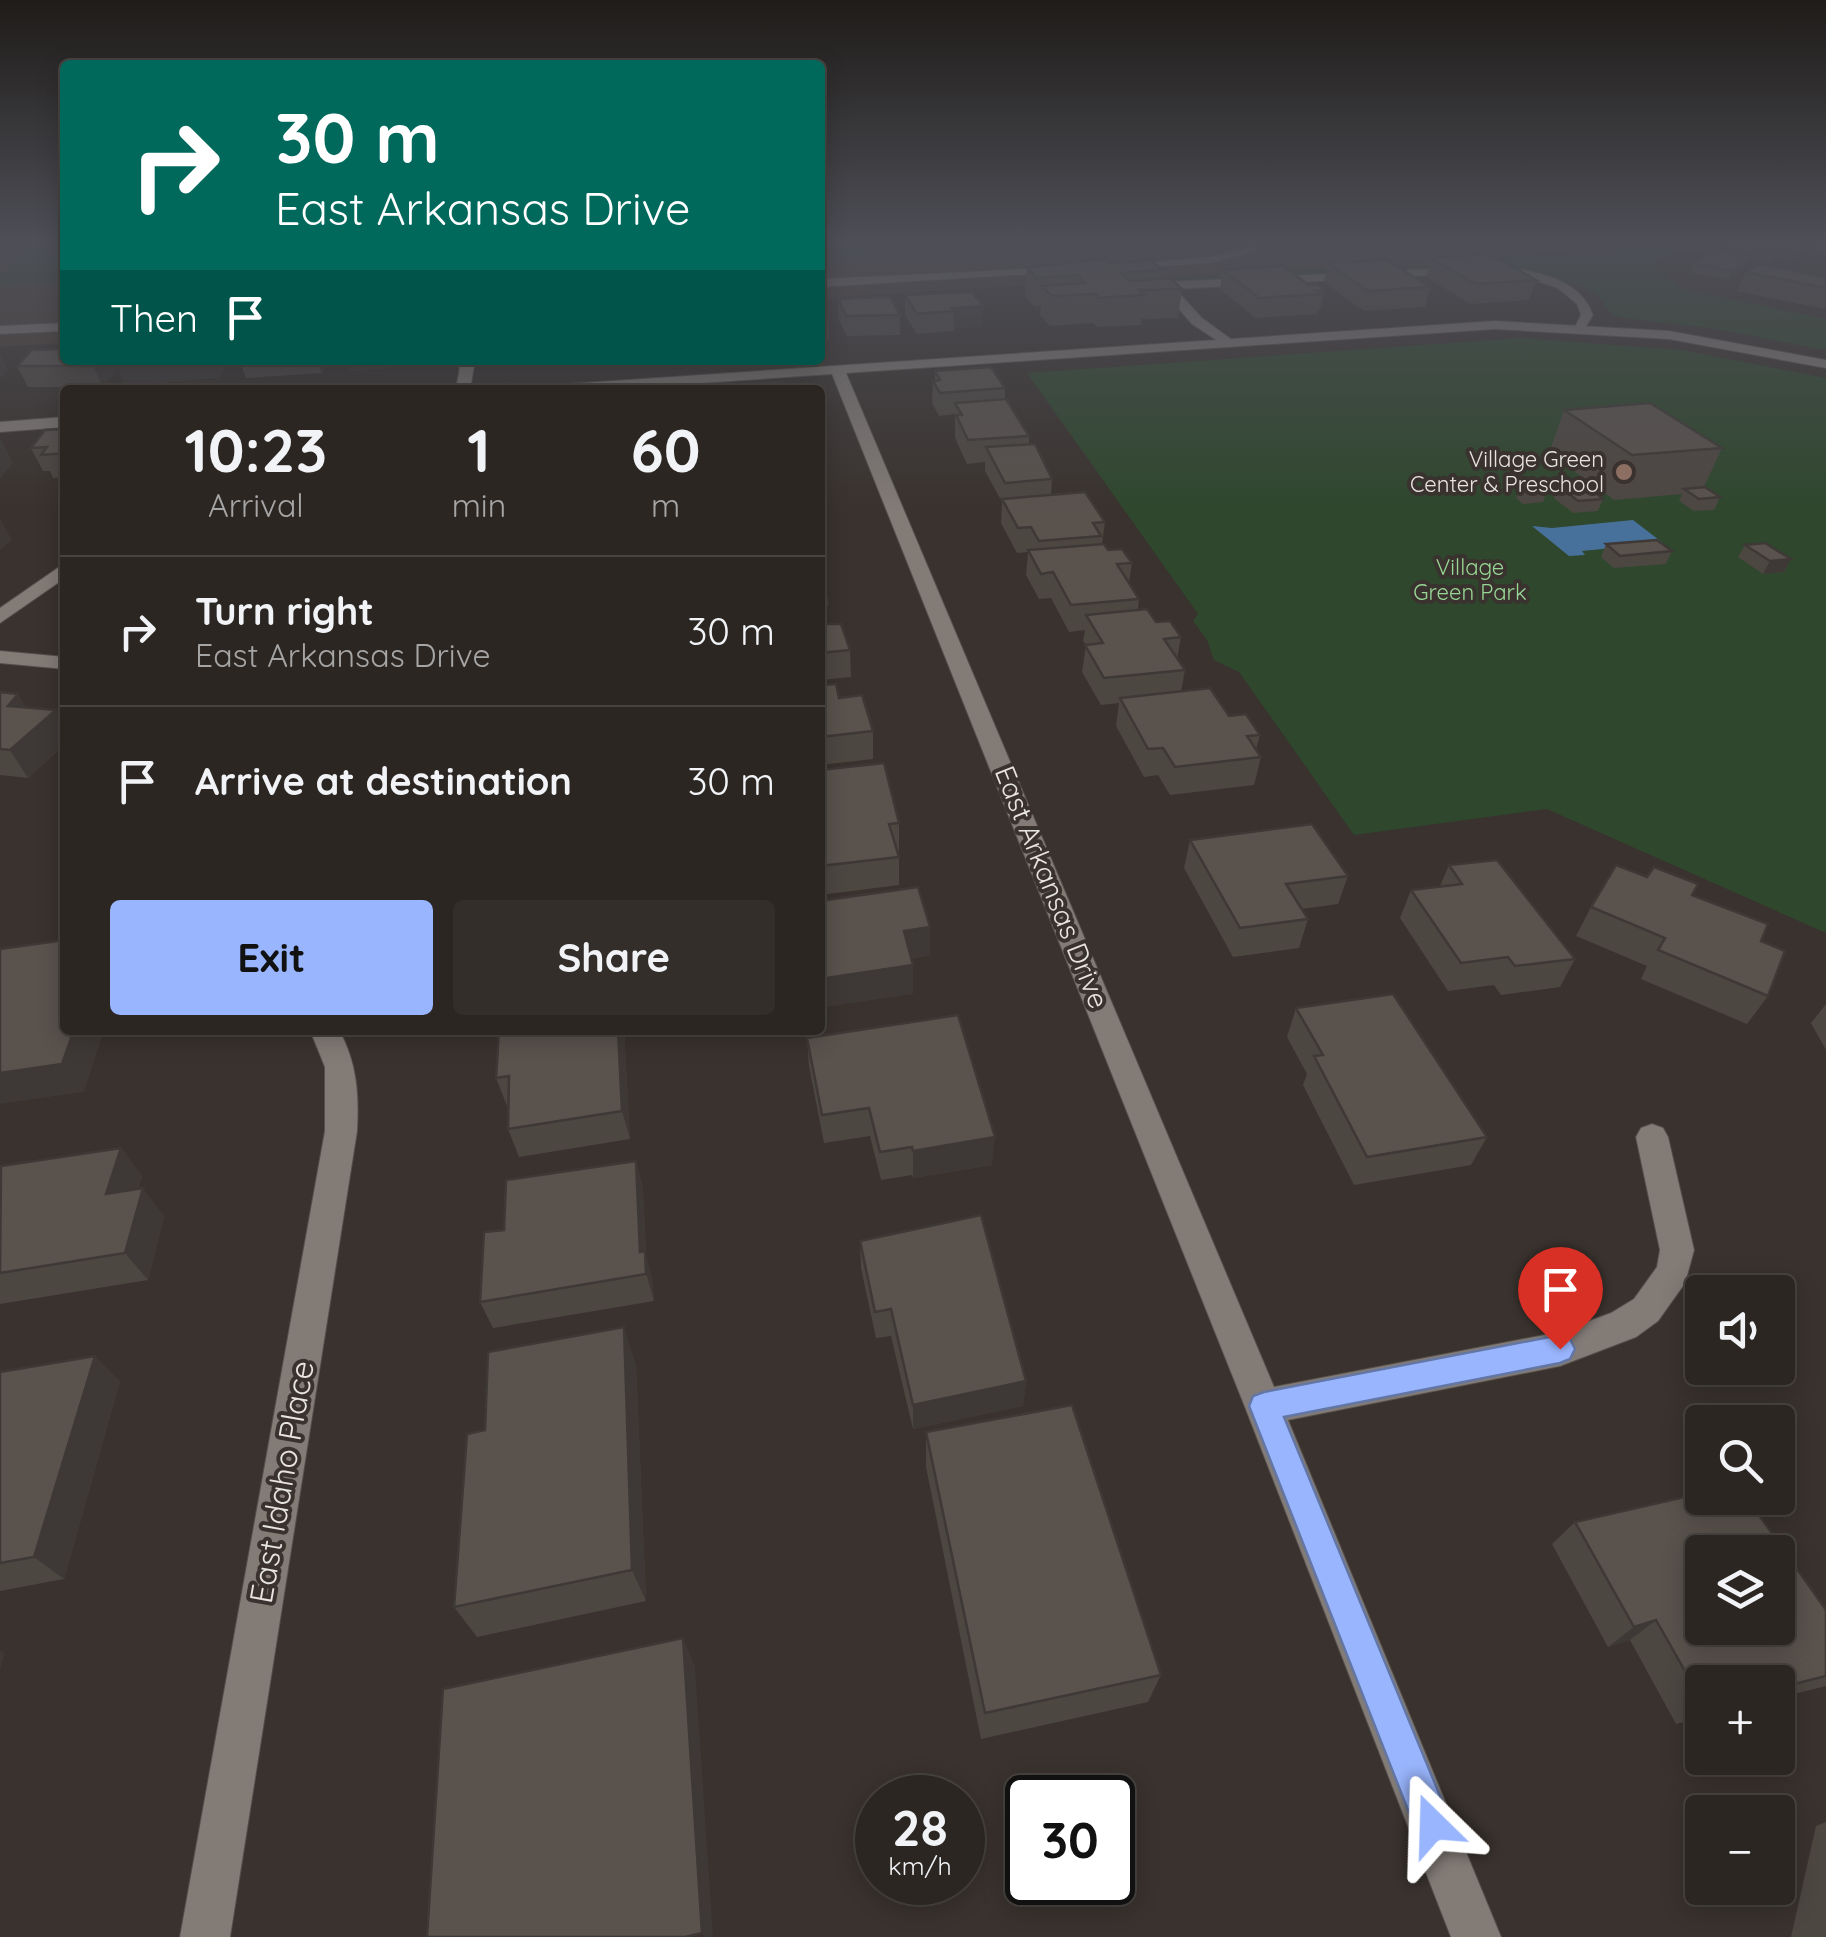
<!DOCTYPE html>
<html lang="en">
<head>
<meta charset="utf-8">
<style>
	:root { --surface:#2b2622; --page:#332e2a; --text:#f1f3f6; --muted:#a6a5a5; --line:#474340; --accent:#99b5fd }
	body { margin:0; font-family:Quicksand,sans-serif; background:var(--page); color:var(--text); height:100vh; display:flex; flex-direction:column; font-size:38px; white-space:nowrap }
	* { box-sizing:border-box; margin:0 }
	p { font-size:32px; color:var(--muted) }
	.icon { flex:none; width:55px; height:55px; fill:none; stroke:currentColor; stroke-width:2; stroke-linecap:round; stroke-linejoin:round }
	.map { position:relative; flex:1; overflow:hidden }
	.panel { position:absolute; left:60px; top:385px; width:765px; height:650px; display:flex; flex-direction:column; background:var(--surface); border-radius:10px; box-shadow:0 5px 25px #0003,0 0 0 2px var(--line) }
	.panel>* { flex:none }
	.top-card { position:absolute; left:60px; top:60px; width:765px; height:305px; border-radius:10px; box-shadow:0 5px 25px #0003,0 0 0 2px var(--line); background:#00695c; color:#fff; overflow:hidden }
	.tools { position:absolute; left:1685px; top:1275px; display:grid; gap:20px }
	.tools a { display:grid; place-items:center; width:110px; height:110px; border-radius:10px; background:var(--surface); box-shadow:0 5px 25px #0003,0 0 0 2px var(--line); font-size:50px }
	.speed { position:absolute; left:855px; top:1775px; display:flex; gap:20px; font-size:50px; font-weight:700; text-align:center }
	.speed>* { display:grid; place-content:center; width:130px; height:130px; border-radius:50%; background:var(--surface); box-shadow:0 5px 25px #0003,0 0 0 2px var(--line); line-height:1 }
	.speed small { font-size:25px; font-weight:400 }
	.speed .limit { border:5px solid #111; border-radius:15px; background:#fff; color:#111 }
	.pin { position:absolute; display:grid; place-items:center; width:85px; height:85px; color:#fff; margin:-102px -42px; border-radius:50% 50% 50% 0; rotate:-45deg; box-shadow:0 0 10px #0007 }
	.pin .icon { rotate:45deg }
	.me { position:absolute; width:110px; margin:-55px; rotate:338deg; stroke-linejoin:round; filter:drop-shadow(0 0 8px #0008) }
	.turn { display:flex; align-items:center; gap:35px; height:210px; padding:0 50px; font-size:45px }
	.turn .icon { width:130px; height:130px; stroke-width:2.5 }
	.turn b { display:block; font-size:70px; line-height:85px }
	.then { display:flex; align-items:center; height:95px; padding:0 50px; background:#0003; gap:20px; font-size:38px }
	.eta { display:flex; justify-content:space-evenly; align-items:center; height:170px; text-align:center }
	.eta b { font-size:60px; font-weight:700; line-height:70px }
	.cta { display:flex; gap:20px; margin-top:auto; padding:20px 50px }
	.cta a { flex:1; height:115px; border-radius:10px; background:var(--accent); color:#111; font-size:40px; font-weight:700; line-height:115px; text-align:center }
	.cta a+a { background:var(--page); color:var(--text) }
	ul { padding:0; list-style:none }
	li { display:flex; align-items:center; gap:30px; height:150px; padding:0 50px; border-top:2px solid var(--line) }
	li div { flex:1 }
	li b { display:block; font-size:38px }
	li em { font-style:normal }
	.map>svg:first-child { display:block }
	.built { fill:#493d35 }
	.green { fill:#2f472d }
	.water { fill:#47719b }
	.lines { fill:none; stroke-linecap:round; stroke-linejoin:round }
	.service-casing { stroke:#544f4b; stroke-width:2 }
	.minor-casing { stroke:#544f4b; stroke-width:2 }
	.service { fill:#827b76; fill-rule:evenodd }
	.minor { fill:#827b76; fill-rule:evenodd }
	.wall { fill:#4d4742 }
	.shaded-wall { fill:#3e3936 }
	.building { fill:#59524d; stroke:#3e3936; stroke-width:2.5; fill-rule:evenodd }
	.route { fill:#99b5fd; stroke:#6376a4; stroke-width:2.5 }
	.education-dot { fill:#8d6e63; stroke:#39322e; stroke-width:4 }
	.labels { text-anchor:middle; stroke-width:8; stroke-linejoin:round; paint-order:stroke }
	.far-poi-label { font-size:22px; fill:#e8e4e1; stroke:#39322e; text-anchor:end }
	.far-park-label { font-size:22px; fill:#97d694; stroke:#39322e }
	.street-label { font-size:28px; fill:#e8e4e1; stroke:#39322e }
	.near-street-label { font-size:32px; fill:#e8e4e1; stroke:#39322e }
</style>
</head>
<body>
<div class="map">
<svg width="1826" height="1937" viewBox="0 0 1826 1937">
	<rect width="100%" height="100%" fill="#39322e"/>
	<!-- built -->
	<g class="built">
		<polygon points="0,242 65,242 65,343 0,347"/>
		<polygon points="820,242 1741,242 820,298"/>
	</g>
	<!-- green -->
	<g class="green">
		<polygon points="38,242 65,242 65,282 0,285 0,276"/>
		<polygon points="820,242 1038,242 820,255"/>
		<polygon points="1665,249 1676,251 1654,264 1681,289 1826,319 1826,350 1710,328 1622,318 1611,314 1599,296 1581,286 1481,261 1156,285 1142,280"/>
		<polygon points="1522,338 1681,350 1826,378 1826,933 1547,809 1354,835 1239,672 1214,660 1207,640 1193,621 1198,614 1027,373"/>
	</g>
	<!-- water -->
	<polygon class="water" points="1633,520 1663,543 1582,551 1585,555 1569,556 1532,526 1552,528"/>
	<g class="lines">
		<!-- service casing -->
		<g class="service-casing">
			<g id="service">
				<polygon points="1254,246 1258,251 1210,263 1117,269 1111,266 1210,257"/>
				<path d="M1490 266C1528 270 1578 274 1593 315L1583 331H1573L1581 315 1577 304 1558 288 1531 279 1490 272 1175 289 1202 318 1232 340 1234 343 1227 347 1192 324 1159 286 1165 282Z"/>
				<polygon points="1068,267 1064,272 820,287 820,279"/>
				<polygon points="65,323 65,331 0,334 0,326"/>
				<polygon points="461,360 475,360 470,390 456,390"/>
			</g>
		</g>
		<!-- minor casing -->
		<g class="minor-casing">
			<g id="minor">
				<polygon points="1495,321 1669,331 1826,360 1826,368 1669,339 1495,329 846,373 1274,1387 1560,1332 1611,1313 1634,1299 1657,1267 1660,1250 1636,1137 1641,1128 1652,1124 1663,1128 1668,1137 1694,1250 1685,1283 1658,1321 1636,1337 1560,1366 1288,1420 1501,1937 1451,1937 1245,1407 832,374 601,390 531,390 538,386"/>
				<polygon points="65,417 65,427 0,432 0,422"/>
				<polygon points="65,563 65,578 0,623 0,608"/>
				<polygon points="0,651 65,657 65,669 0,663"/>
				<path d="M310 1030H339C357 1063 359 1094 357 1131L230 1937H180L325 1131V1067Z"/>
			</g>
		</g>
		<!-- service -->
		<use href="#service" class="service"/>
		<!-- minor -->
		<use href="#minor" class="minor"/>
	</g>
	<!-- wall -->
	<g class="wall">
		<polygon points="1731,242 1808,242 1801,256 1792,262 1777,259 1770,264 1751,260 1749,265 1728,280 1691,273 1694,263 1727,251"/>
		<polygon points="1819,242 1826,242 1826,256 1814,254"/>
		<polygon points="1431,258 1536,280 1529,300 1470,304 1426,277"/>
		<polygon points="1112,263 1162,270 1161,279 1182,289 1178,318 1141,319 1141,325 1097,327 1093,323 1050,326 1040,315 1041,306 1034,306 1025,296 1027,267"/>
		<polygon points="1328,263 1430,287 1425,307 1364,311 1324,282"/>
		<polygon points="1223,270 1309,285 1325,290 1320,310 1318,310 1317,314 1255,318 1220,289"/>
		<polygon points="1746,272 1826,277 1826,307 1824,309 1737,291"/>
		<polygon points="972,292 982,326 954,328 954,331 917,334 905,315 905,295"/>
		<polygon points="838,299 900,315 900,335 847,336 839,320"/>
		<polygon points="820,309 828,320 829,340 820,340"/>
		<polygon points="165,360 230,361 220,377 125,386 118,369 103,387 28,387 17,366 116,364"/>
		<polygon points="239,360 328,360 322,373 246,378"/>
		<polygon points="935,371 1005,388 1005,399 1029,436 1029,444 1052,479 1051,495 1105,522 1102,544 1108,550 1132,563 1129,583 1139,599 1138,609 1181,637 1177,659 1185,670 1181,692 1229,716 1260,735 1256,750 1261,757 1254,785 1170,795 1158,775 1144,777 1116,726 1119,703 1101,705 1082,672 1086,645 1083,641 1085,630 1069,632 1051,598 1039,599 1026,575 1028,552 1017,553 1001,523 1002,502 985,471 985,462 967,464 955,438 955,414 939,416 932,403 933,381 935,381"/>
		<polygon points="1564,410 1722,448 1704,487 1720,497 1714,510 1694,511 1679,501 1682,494 1614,500 1549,453"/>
		<polygon points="65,429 65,477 53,478 50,471 43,471 31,448"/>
		<polygon points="1558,485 1603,499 1598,511 1573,513 1554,498"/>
		<polygon points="1521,486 1547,490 1543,502 1523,504 1516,498"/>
		<polygon points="1606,544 1672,551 1666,564 1614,568 1601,557"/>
		<polygon points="1745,545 1791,559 1784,572 1763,574 1738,557"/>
		<polygon points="820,561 826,580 828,606 820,606"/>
		<polygon points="820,617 822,624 850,650 851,677 820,680"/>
		<polygon points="820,685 839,698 873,731 873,759 820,765"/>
		<polygon points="0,692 27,708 65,726 65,744 28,778 0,775"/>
		<polygon points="820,770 899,823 899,851 897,851 899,857 899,885 820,895"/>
		<polygon points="1190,840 1348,876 1338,904 1302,909 1308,919 1299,948 1233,957 1184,868"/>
		<polygon points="1449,865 1575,959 1560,987 1501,995 1494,985 1448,991 1400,918 1411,890 1440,886"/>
		<polygon points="1692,895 1761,941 1768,996 1747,1024 1641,979 1647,966 1576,936 1591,907"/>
		<polygon points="1826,1004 1826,1050 1811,1023"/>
		<polygon points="1296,1008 1487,1137 1471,1165 1354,1185 1303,1085 1307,1074 1287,1037"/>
		<polygon points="624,1030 630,1139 519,1157 508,1129 508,1106 507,1106 496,1078"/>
		<polygon points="807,1038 992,1165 913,1178 912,1175 881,1180 870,1136 824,1143 809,1066"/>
		<polygon points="121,1148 142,1176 138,1189 164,1216 148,1280 0,1304 0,1169"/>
		<polygon points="636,1161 643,1189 646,1257 652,1278 654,1301 493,1328 480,1302 504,1230"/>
		<polygon points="860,1241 1026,1381 1023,1406 913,1429 891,1336 876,1338 861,1268"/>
		<polygon points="636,1365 646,1601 477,1637 454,1607 485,1430"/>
		<polygon points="0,1372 120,1381 64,1579 0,1591"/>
		<polygon points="926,1432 1161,1675 1148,1702 981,1739 926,1467"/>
		<polygon points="1575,1522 1826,1610 1826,1686 1778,1698 1778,1682 1702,1682 1702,1717 1676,1724 1630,1640 1608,1647 1552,1544"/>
		<polygon points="1826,1822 1826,1937 1791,1937 1816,1826"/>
	</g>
	<!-- shaded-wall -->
	<g class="shaded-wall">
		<polygon points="1783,242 1785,242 1777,259 1770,264 1778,245"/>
		<polygon points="1803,242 1808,242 1801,256 1792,262"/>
		<polygon points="1753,256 1749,265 1728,280 1732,271"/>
		<polygon points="983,306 982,326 954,328 954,311 952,308"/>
		<polygon points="0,354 8,370 0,378"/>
		<polygon points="98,360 115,360 116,364 165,360 230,361 220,377 125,386 118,369 103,387 93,366"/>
		<polygon points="317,360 328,360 322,373"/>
		<polygon points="346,360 439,360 438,363 349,372"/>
		<polygon points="1,439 13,463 0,479 0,441"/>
		<polygon points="0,518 12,540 0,550"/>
		<polygon points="1791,559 1784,572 1763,574 1770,561"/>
		<polygon points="18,694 35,721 8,706"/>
		<polygon points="56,710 65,726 65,744 28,778 10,750"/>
		<polygon points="930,927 930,956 904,960 904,931"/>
		<polygon points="913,965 913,994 820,1008 820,979"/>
		<polygon points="74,1030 104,1030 84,1092 0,1104 0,1073"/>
		<polygon points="618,1030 624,1030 630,1139 622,1111"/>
		<polygon points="995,1137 992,1165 913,1178 913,1151"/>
		<polygon points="121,1148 142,1176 128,1221 106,1194"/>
		<polygon points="636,1161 643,1189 646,1257 652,1278 654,1301 640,1252"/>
		<polygon points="143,1188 164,1216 148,1280 125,1253"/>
		<polygon points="624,1327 636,1365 646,1601 632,1570"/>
		<polygon points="95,1356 120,1381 64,1579 34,1557"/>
		<polygon points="1026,1381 1023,1406 913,1429 913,1405"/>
		<polygon points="1656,1620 1630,1640 1608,1647 1634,1627"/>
		<polygon points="683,1638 695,1666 713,1937 705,1937 702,1933"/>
		<polygon points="0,1650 5,1653 0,1670"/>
	</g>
	<!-- building -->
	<g class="building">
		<polygon points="1717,249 1753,256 1732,271 1694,263"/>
		<polygon points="1489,254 1536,280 1476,284 1431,258"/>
		<polygon points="1107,259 1112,263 1151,260 1162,270 1121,273 1130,281 1170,278 1182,289 1139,290 1144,295 1099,298 1095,294 1052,296 1042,286 1085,283 1078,275 1036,278 1027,267"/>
		<polygon points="1387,260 1430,287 1368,291 1328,263"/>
		<polygon points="1759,264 1826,277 1826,288 1746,272"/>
		<polygon points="1283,266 1309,285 1317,284 1325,290 1317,291 1322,294 1259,298 1223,270"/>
		<polygon points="972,292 983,306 952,308 954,311 917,314 905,295"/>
		<polygon points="879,297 890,297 900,315 846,316 838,299"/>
		<polygon points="820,309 823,309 828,320 820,319"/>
		<polygon points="65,349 65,360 98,360 93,366 17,366 32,350"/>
		<polygon points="119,360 165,360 116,364"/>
		<polygon points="991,367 1005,388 940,393 933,381 940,380 935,371"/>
		<polygon points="784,382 786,390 750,390 749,384"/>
		<polygon points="737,385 738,390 707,390 706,387"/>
		<polygon points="1006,399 1029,436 968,440 956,415 962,415 955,403"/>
		<polygon points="1650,403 1722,448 1632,455 1564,410"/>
		<polygon points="65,429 65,453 41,455 47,447 31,448 45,430"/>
		<polygon points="1035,444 1052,479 1005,483 986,447"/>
		<polygon points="1583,483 1603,499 1578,501 1558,485"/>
		<polygon points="1540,484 1547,490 1528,492 1521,486"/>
		<polygon points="1705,487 1720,497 1699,499 1684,489"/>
		<polygon points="1085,492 1105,522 1093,523 1101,536 1039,541 1031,527 1018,528 1002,499"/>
		<polygon points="1657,540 1672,551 1620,556 1606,544"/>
		<polygon points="1765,543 1791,559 1770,561 1745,545"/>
		<polygon points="1104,544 1108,550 1122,549 1132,563 1117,564 1139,599 1071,605 1053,572 1041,574 1028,550"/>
		<polygon points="820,561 822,561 826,580 820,581"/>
		<polygon points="1147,609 1156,622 1170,621 1181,637 1164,639 1185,670 1104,678 1085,645 1103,643 1086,615"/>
		<polygon points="820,617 822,624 841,624 850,650 820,653"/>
		<polygon points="836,684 839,698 862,695 873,731 820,737 820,685"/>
		<polygon points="1210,688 1229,716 1246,714 1260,735 1247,736 1261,757 1175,767 1163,748 1148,749 1120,698"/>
		<polygon points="0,692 18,694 8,706 56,710 10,750 0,749"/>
		<polygon points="884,763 899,823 889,824 899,857 820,866 820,770"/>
		<polygon points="1312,824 1348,876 1286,884 1308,919 1240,928 1190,840"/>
		<polygon points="1497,860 1575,959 1515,966 1508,957 1461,963 1411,890 1462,884 1449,865"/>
		<polygon points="1616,865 1647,877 1654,867 1698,884 1692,895 1768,924 1761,941 1785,951 1768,996 1658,950 1665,938 1591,907"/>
		<polygon points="918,887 930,927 904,931 913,965 820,979 820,901"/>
		<polygon points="65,940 65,1030 74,1030 62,1064 0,1073 0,949"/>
		<polygon points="1393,994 1487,1137 1367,1157 1314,1056 1323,1055 1296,1008"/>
		<polygon points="958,1015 995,1137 913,1151 912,1147 880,1152 869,1108 822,1115 807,1038"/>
		<polygon points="499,1030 618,1030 622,1111 508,1129 509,1076 496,1078"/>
		<polygon points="121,1148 106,1194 143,1188 125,1253 0,1273 1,1166"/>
		<polygon points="636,1161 640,1252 645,1251 646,1274 480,1302 484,1232 504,1230 506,1180"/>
		<polygon points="981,1215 1026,1381 913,1405 891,1309 875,1312 860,1241"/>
		<polygon points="624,1327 632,1570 454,1607 467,1434 485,1430 488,1352"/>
		<polygon points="95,1356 34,1557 0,1563 0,1372"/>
		<polygon points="1072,1405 1161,1675 985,1713 926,1432"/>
		<path d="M1702 1493V1498H1747L1826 1610V1676L1778 1688V1682H1702V1701L1656 1620 1634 1627 1575 1522ZM1702 1552H1778V1628H1702Z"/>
		<polygon points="683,1638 702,1933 685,1937 427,1937 443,1689"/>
	</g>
	<!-- sky -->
	<linearGradient id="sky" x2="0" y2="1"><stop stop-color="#1f1c19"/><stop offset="0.47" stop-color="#4e4f57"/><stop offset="1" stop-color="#4e4f57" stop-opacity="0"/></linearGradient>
	<rect width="1826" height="513" fill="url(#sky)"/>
	<!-- route -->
	<polygon class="route" points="1560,1335 1570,1339 1575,1349 1570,1359 1560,1363 1284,1417 1452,1825 1446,1838 1433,1844 1419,1838 1249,1406 1253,1396 1264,1392"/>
	<!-- markers -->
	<circle class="education-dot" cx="1624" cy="472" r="10"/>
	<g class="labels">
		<!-- far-poi labels -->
		<g class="far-poi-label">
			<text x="1604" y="467">Village Green<tspan x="1604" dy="25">Center &amp; Preschool</tspan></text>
		</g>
		<!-- far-park labels -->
		<g class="far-park-label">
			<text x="1470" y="575">Village<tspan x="1470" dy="25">Green Park</tspan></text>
		</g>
		<!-- street labels -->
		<g class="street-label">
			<text transform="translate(1052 887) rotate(68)" y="10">East Arkansas Drive</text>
		</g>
		<!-- near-street labels -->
		<g class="near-street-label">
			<text transform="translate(282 1482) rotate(-80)" y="11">East Idaho Place</text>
		</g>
	</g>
</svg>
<div class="tools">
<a><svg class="icon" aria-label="sound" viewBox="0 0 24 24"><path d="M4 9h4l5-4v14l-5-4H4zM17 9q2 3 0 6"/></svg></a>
<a><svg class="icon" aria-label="search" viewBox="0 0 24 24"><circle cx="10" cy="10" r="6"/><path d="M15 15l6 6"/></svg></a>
<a><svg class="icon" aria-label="layers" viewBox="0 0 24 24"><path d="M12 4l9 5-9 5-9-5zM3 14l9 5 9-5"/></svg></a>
<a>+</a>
<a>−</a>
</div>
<div class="speed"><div>28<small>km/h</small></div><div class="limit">30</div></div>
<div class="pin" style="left:1560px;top:1349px;background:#d93025"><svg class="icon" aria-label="arrive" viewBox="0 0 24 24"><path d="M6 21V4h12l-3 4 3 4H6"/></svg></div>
<svg class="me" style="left:1433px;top:1825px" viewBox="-20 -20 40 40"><path d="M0-17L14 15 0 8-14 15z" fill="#99b5fd" stroke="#fff" stroke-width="4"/></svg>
<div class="top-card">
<div class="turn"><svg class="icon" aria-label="right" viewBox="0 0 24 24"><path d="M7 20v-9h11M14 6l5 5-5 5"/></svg><div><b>30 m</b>East Arkansas Drive</div></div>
<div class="then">Then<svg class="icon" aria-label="arrive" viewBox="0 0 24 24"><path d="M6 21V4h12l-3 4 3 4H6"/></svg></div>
</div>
<section class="panel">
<div class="eta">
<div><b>10:23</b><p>Arrival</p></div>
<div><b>1</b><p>min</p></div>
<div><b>60</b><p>m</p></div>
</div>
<ul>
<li><svg class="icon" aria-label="right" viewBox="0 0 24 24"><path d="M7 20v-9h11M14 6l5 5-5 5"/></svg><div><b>Turn right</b><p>East Arkansas Drive</p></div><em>30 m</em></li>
<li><svg class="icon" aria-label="arrive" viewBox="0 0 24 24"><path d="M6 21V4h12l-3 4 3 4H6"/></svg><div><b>Arrive at destination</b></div><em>30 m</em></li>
</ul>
<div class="cta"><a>Exit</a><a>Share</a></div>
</section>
</div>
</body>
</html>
